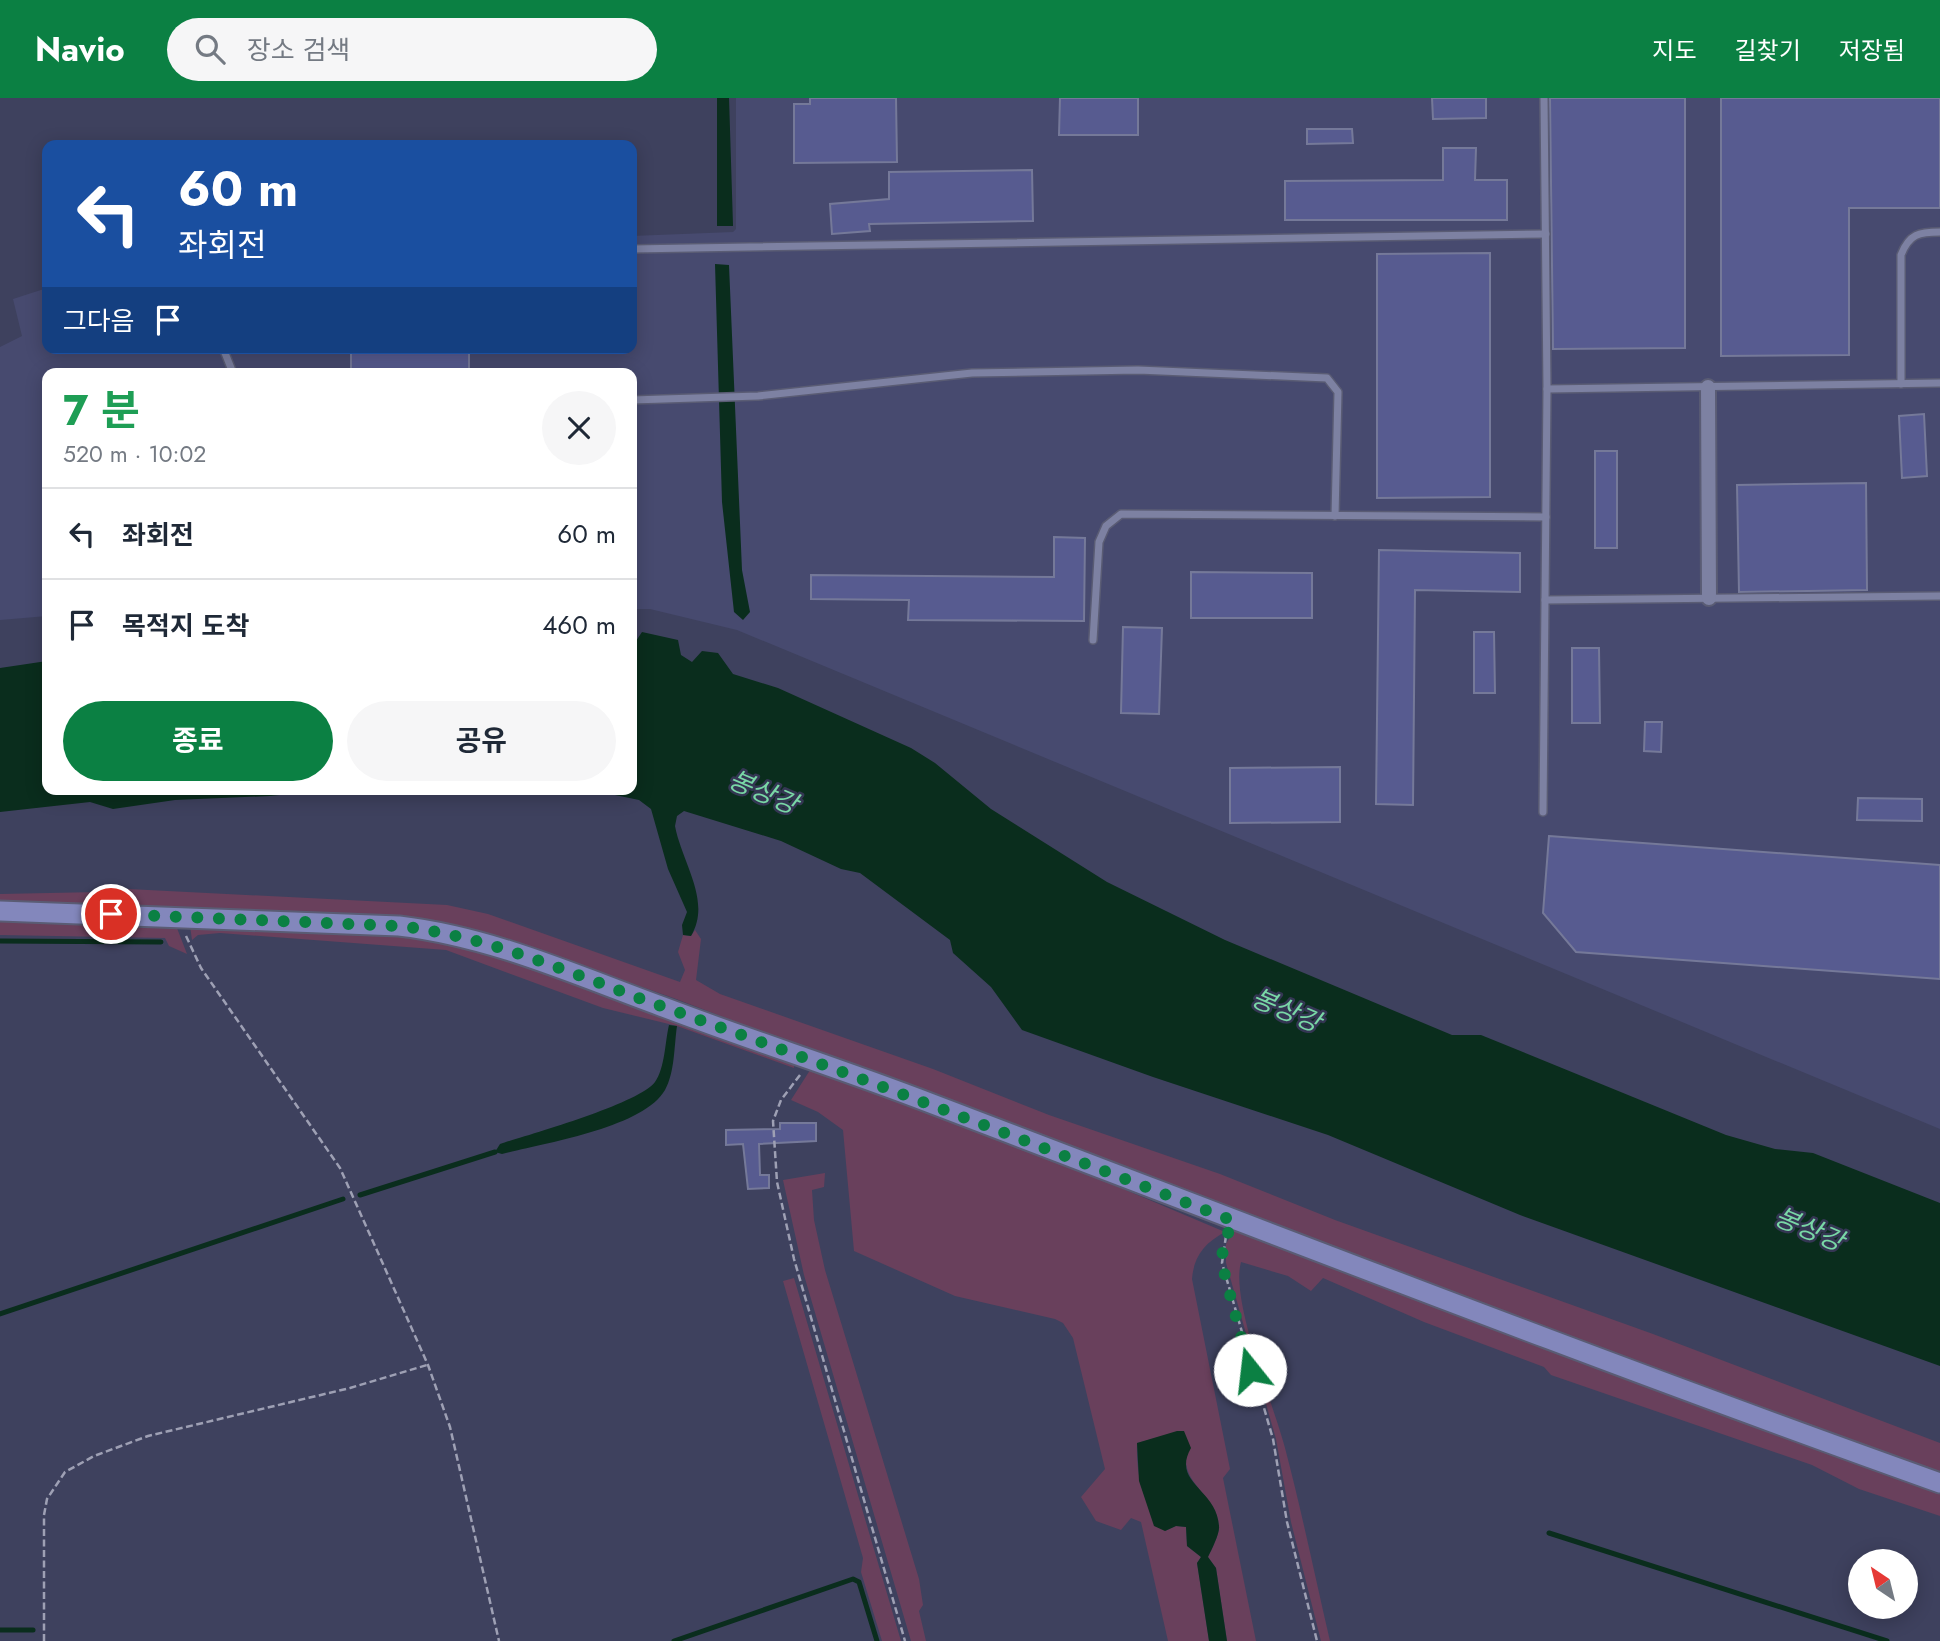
<!DOCTYPE html>
<html lang="ko">
<head>
<meta charset="utf-8">
<style>
	:root { --surface:#fff; --page:#f6f6f7; --text:#1f2937; --muted:#747a83; --line:#e0e1e3; --accent:#0b8043 }
	body { margin:0; font-family:Jost,"Noto Sans KR",sans-serif; background:var(--page); color:var(--text); height:100vh; display:flex; flex-direction:column; font-size:26px; white-space:nowrap }
	* { box-sizing:border-box; margin:0 }
	p { font-size:23px; color:var(--muted) }
	.icon { flex:none; width:38px; height:38px; fill:none; stroke:currentColor; stroke-width:2; stroke-linecap:round; stroke-linejoin:round }
	.map { position:relative; flex:1; overflow:hidden }
	.drawer { position:absolute; left:42px; top:270px; width:595px; height:427px; display:flex; flex-direction:column; background:var(--surface); border-radius:14px; box-shadow:0 4px 18px #0003 }
	.drawer>* { flex:none }
	.banner { position:absolute; left:42px; top:42px; width:595px; height:214px; border-radius:14px; box-shadow:0 4px 18px #0003; background:#1a4fa0; color:#fff; overflow:hidden }
	.needle { width:46px; rotate:325deg }
	.fabs { position:absolute; left:1848px; top:1451px; display:grid; gap:14px }
	.fabs a { display:grid; place-items:center; width:70px; height:70px; border-radius:50%; background:var(--surface); box-shadow:0 4px 18px #0003; font-size:35px }
	.pin { position:absolute; display:grid; place-items:center; width:60px; height:60px; color:#fff; margin:-30px; border:4px solid #fff; border-radius:50%; box-shadow:0 2px 7px #0007 }
	.me { position:absolute; width:77px; margin:-38px; rotate:344deg; stroke-linejoin:round; filter:drop-shadow(0 0 5px #0008) }
	.turn { display:flex; align-items:center; gap:24px; height:147px; padding:0 21px; font-size:32px }
	.turn .icon { width:91px; height:91px; stroke-width:2.5 }
	.turn b { display:block; font-size:49px; line-height:60px }
	.then { display:flex; align-items:center; height:66px; padding:0 21px; background:#0003; gap:14px; font-size:26px }
	.round { display:grid; place-items:center; flex:none; width:74px; height:74px; border-radius:37px; background:var(--page) }
	.head { display:flex; align-items:center; justify-content:space-between; height:119px; padding:0 21px }
	h1 { font-size:42px; font-weight:700; line-height:52px; color:#1e9e55 }
	.action { display:flex; gap:14px; margin-top:auto; padding:14px 21px }
	.action a { flex:1; height:80px; border-radius:42px; background:var(--accent); color:#fff; font-size:28px; font-weight:700; line-height:80px; text-align:center }
	.action a+a { background:var(--page); color:var(--text) }
	ul { padding:0; list-style:none }
	li { display:flex; align-items:center; gap:21px; height:91px; padding:0 21px; border-top:2px solid var(--line) }
	li div { flex:1 }
	li b { display:block; font-size:26px }
	li em { font-style:normal }
	header { display:flex; align-items:center; gap:42px; box-sizing:border-box; height:98px; padding:0 35px; background:var(--accent); color:#fff }
	header strong { font-size:33px }
	nav { display:flex; gap:38px; margin-inline-start:auto; font-size:24px }
	.search { width:490px; height:63px; background:var(--page); display:flex; align-items:center; gap:18px; box-sizing:border-box; padding:0 24px; border-radius:38px; color:var(--muted); font-size:26px }
	.map>svg:first-child { display:block }
	.built { fill:#474a6f }
	.green { fill:#69405c }
	.water { fill:#0a2d1d }
	.lines { fill:none; stroke-linecap:round; stroke-linejoin:round }
	.stream { stroke:#0a2d1d; stroke-width:5 }
	.building { fill:#575b90; stroke:#757999; stroke-width:2 }
	.service-casing { stroke:#5a5c74; stroke-width:10 }
	.minor-casing { stroke:#5a5c74; stroke-width:18 }
	.secondary-casing { stroke:#5a5c74; stroke-width:23 }
	.path { stroke:#9ea0b4; stroke-width:2.5; stroke-dasharray:7 3.5; stroke-linecap:butt }
	.service { stroke:#7d81a2; stroke-width:7 }
	.minor { stroke:#7d81a2; stroke-width:14 }
	.secondary { stroke:#8387bc; stroke-width:19 }
	.route { stroke:#0b8043; stroke-width:12; stroke-dasharray:0 21.6 }
	.labels { text-anchor:middle; stroke-width:5; stroke-linejoin:round; paint-order:stroke }
	.water-label { font-size:26px; font-style:italic; fill:#79d7a6; stroke:#343653 }
</style>
</head>
<body>
<header>
<strong>Navio</strong>
<div class="search"><svg class="icon" aria-label="search" viewBox="0 0 24 24"><circle cx="10" cy="10" r="6"/><path d="M15 15l6 6"/></svg>장소 검색</div>
<nav><a>지도</a><a>길찾기</a><a>저장됨</a></nav>
</header>
<div class="map">
<svg width="1940" height="1543" viewBox="0 0 1940 1543">
	<rect width="100%" height="100%" fill="#3e415e"/>
	<!-- built -->
	<polygon class="built" points="736,0 1940,0 1940,1031 737,532 650,511 632,511 632,275 47,275 47,518 0,522 0,249 22,238 13,201 47,190 47,250 632,250 632,138 733,134 736,131"/>
	<!-- green -->
	<g class="green">
		<polygon points="109,790 447,807 488,816 680,884 685,872 678,854 683,837 691,838 695,832 701,841 696,882 720,896 933,971 1049,1017 1220,1076 1335,1122 1653,1236 1940,1345 1940,1377 1723,1300 676,901 520,846 266,813 0,805 0,796 99,794"/>
		<polygon points="0,821 175,825 187,856 169,848 165,840 0,837"/>
		<polygon points="190,828 445,839 794,961 794,970 677,928 603,910 446,852 220,835 198,837 192,842"/>
		<path d="M812 969 1029 1051 1225 1134C1205 1145 1194 1157 1192 1181L1230 1371 1223 1380 1256 1543H1227L1216 1470 1208 1459C1212 1451 1220 1435 1219 1428 1217 1398 1184 1388 1186 1359L1164 1338 1137 1345C1136 1382 1144 1404 1165 1433L1176 1428 1186 1429 1187 1448 1201 1459 1197 1465 1209 1543H1168L1141 1424 1131 1420 1121 1432 1096 1423 1081 1399 1105 1371 1073 1240 1063 1225 1055 1221 955 1198 854 1153 843 1032 818 1014 791 1002Z"/>
		<polygon points="825,1075 824,1089 812,1092 814,1122 825,1172 919,1481 923,1507 919,1513 926,1543 911,1543 804,1177 783,1082"/>
		<path d="M1235 1130 1940 1393V1418L1859 1391 1812 1367 1551 1277 1544 1269 1424 1224 1323 1180 1311 1193 1288 1178 1241 1164C1230 1203 1274 1307 1285 1350 1302 1414 1315 1479 1330 1543H1321L1291 1424 1276 1341 1226 1165V1146Z"/>
		<polygon points="794,1180 901,1543 882,1543 861,1474 863,1460 783,1183"/>
	</g>
	<!-- water -->
	<g class="water">
		<polygon points="717,0 729,0 733,128 717,128"/>
		<polygon points="715,166 729,167 742,472 750,514 743,522 734,514 722,404"/>
		<path d="M642 534 678 542 681 557 692 564 702 553 718 555 733 576 778 590 911 650 935 665 991 711 1107 784 1225 842 1452 937H1481L1726 1037 1775 1051 1813 1055 1940 1105V1268L1520 1117 1328 1037 1153 979 1022 932 991 889 953 855 950 842 860 775 841 771 781 743 684 713 677 718 675 728C682 765 712 803 691 838L683 837 682 827 687 814 668 771 651 711 639 702 586 691H632V549Z"/>
		<polygon points="47,563 47,691 336,691 270,698 175,702 113,711 90,704 0,714 0,570"/>
		<path d="M669 927 677 928C674 948 675 974 665 992 643 1030 544 1045 502 1056L495 1054 500 1046C531 1036 638 1006 655 984 665 970 665 944 669 927Z"/>
		<path d="M1177 1333H1184L1191 1350C1171 1385 1217 1391 1219 1428 1220 1435 1212 1451 1208 1459L1216 1470 1227 1543H1209L1197 1465 1201 1459 1187 1448 1186 1429 1176 1428 1165 1433 1154 1428 1139 1383 1137 1345Z"/>
	</g>
	<g class="lines">
		<!-- stream -->
		<g class="stream">
			<polyline points="0,843 161,844"/>
			<polyline points="360,1097 495,1054"/>
			<polyline points="0,1216 343,1101"/>
			<polyline points="1549,1435 1887,1543"/>
			<polyline points="0,1532 33,1532"/>
			<polyline points="674,1543 853,1481 859,1484 877,1543"/>
		</g>
	</g>
	<!-- building -->
	<g class="building">
		<polygon points="810,0 896,0 897,64 794,65 794,6 810,6"/>
		<polygon points="1060,0 1138,0 1138,37 1059,37"/>
		<polygon points="1432,0 1486,0 1486,20 1433,21"/>
		<polygon points="1550,0 1685,0 1685,250 1553,251"/>
		<polygon points="1721,0 1940,0 1940,110 1849,110 1849,257 1721,258"/>
		<polygon points="1307,31 1352,31 1353,45 1307,46"/>
		<polygon points="1443,50 1476,50 1475,82 1507,82 1507,122 1285,122 1285,83 1443,82"/>
		<polygon points="1032,72 1033,123 869,126 870,133 832,136 830,106 889,101 889,74"/>
		<polygon points="1490,155 1490,399 1377,400 1377,156"/>
		<rect x="351" y="250" width="118" height="25"/>
		<polygon points="1924,316 1927,378 1902,380 1899,318"/>
		<rect x="1595" y="353" width="22" height="97"/>
		<polygon points="1866,385 1867,492 1739,494 1737,387"/>
		<polygon points="1054,439 1085,440 1084,523 908,522 909,502 811,501 811,477 1054,479"/>
		<polygon points="1379,452 1520,455 1520,494 1415,492 1413,707 1376,706"/>
		<polygon points="1191,474 1312,475 1312,520 1191,520"/>
		<polygon points="1123,529 1162,530 1159,616 1121,615"/>
		<polygon points="1474,534 1494,534 1495,595 1474,595"/>
		<polygon points="1572,550 1599,550 1600,625 1572,625"/>
		<polygon points="1645,624 1662,624 1661,654 1644,653"/>
		<polygon points="1340,669 1340,724 1230,725 1230,670"/>
		<polygon points="1858,700 1922,701 1922,723 1857,722"/>
		<polygon points="1549,738 1940,767 1940,881 1576,854 1543,815"/>
		<polygon points="780,1025 816,1025 816,1043 759,1046 760,1077 769,1077 769,1090 748,1091 743,1046 726,1047 726,1032 780,1031"/>
	</g>
	<g class="lines">
		<!-- service casing -->
		<g class="service-casing">
			<g id="service">
				<polyline points="632,151 1546,136"/>
				<polyline points="223,250 233,275"/>
				<path d="M1901 286V157C1909 136 1919 134 1940 134"/>
				<polyline points="1547,291 1940,285"/>
				<polyline points="632,302 758,298 972,275 1138,272 1327,280 1338,294 1335,418"/>
				<polyline points="1545,502 1940,498"/>
				<polyline points="1093,542 1099,444 1106,428 1121,416 1546,419"/>
				<polyline points="1543,714 1547,291 1544,0"/>
			</g>
		</g>
		<!-- minor casing -->
		<g class="minor-casing">
			<polyline id="minor" points="1708,289 1709,500"/>
		</g>
		<!-- secondary casing -->
		<g class="secondary-casing">
			<path id="secondary" d="M0 813 399 828C493 839 578 878 666 910 753 943 842 971 930 1005 1266 1133 1601 1264 1940 1385"/>
		</g>
		<!-- path -->
		<g class="path">
			<polyline points="186,838 201,870 340,1070 379,1157 428,1267 450,1329 499,1543"/>
			<polyline points="800,977 781,1002 773,1023 777,1084 794,1161 905,1543"/>
			<polyline points="1226,1138 1222,1165 1273,1341 1287,1424 1317,1543"/>
			<polyline points="44,1543 44,1417 47,1401 65,1374 94,1358 148,1338 350,1290 427,1267"/>
		</g>
		<!-- service -->
		<use href="#service" class="service"/>
		<!-- minor -->
		<use href="#minor" class="minor"/>
		<!-- secondary -->
		<use href="#secondary" class="secondary"/>
	</g>
	<g class="lines">
		<!-- route -->
		<path class="route" d="M111 816 399 828C495 839 581 880 672 912 861 979 1047 1051 1234 1123L1223 1145 1222 1166 1250 1272"/>
	</g>
	<g class="labels">
		<!-- water labels -->
		<g class="water-label">
			<text transform="translate(763 694) rotate(23)" y="9">봉상강</text>
			<text transform="translate(1286 912) rotate(23)" y="9">봉상강</text>
			<text transform="translate(1809 1131) rotate(23)" y="9">봉상강</text>
		</g>
	</g>
</svg>
<div class="fabs">
<a><svg class="needle" viewBox="-14 -14 28 28"><path d="M0-13l5 13h-10z" fill="#e53935"/><path d="M0 13l5-13h-10z" fill="#747a83"/></svg></a>
</div>
<div class="pin" style="left:111px;top:816px;background:#d93025"><svg class="icon" aria-label="arrive" viewBox="0 0 24 24"><path d="M6 21V4h12l-3 4 3 4H6"/></svg></div>
<svg class="me" style="left:1250px;top:1272px" viewBox="-20 -20 40 40"><circle r="19" fill="#fff"/><path d="M0-13L10 11 0 6-10 11z" fill="#0b8043"/></svg>
<div class="banner">
<div class="turn"><svg class="icon" aria-label="left" viewBox="0 0 24 24"><path d="M17 20v-9H6M10 6l-5 5 5 5"/></svg><div><b>60 m</b>좌회전</div></div>
<div class="then">그다음<svg class="icon" aria-label="arrive" viewBox="0 0 24 24"><path d="M6 21V4h12l-3 4 3 4H6"/></svg></div>
</div>
<section class="drawer">
<div class="head"><div><h1>7 분</h1><p>520 m · 10:02</p></div><a class="round"><svg class="icon" aria-label="close" viewBox="0 0 24 24"><path d="M6 6l12 12M18 6L6 18"/></svg></a></div>
<ul>
<li><svg class="icon" aria-label="left" viewBox="0 0 24 24"><path d="M17 20v-9H6M10 6l-5 5 5 5"/></svg><div><b>좌회전</b></div><em>60 m</em></li>
<li><svg class="icon" aria-label="arrive" viewBox="0 0 24 24"><path d="M6 21V4h12l-3 4 3 4H6"/></svg><div><b>목적지 도착</b></div><em>460 m</em></li>
</ul>
<div class="action"><a>종료</a><a>공유</a></div>
</section>
</div>
</body>
</html>
